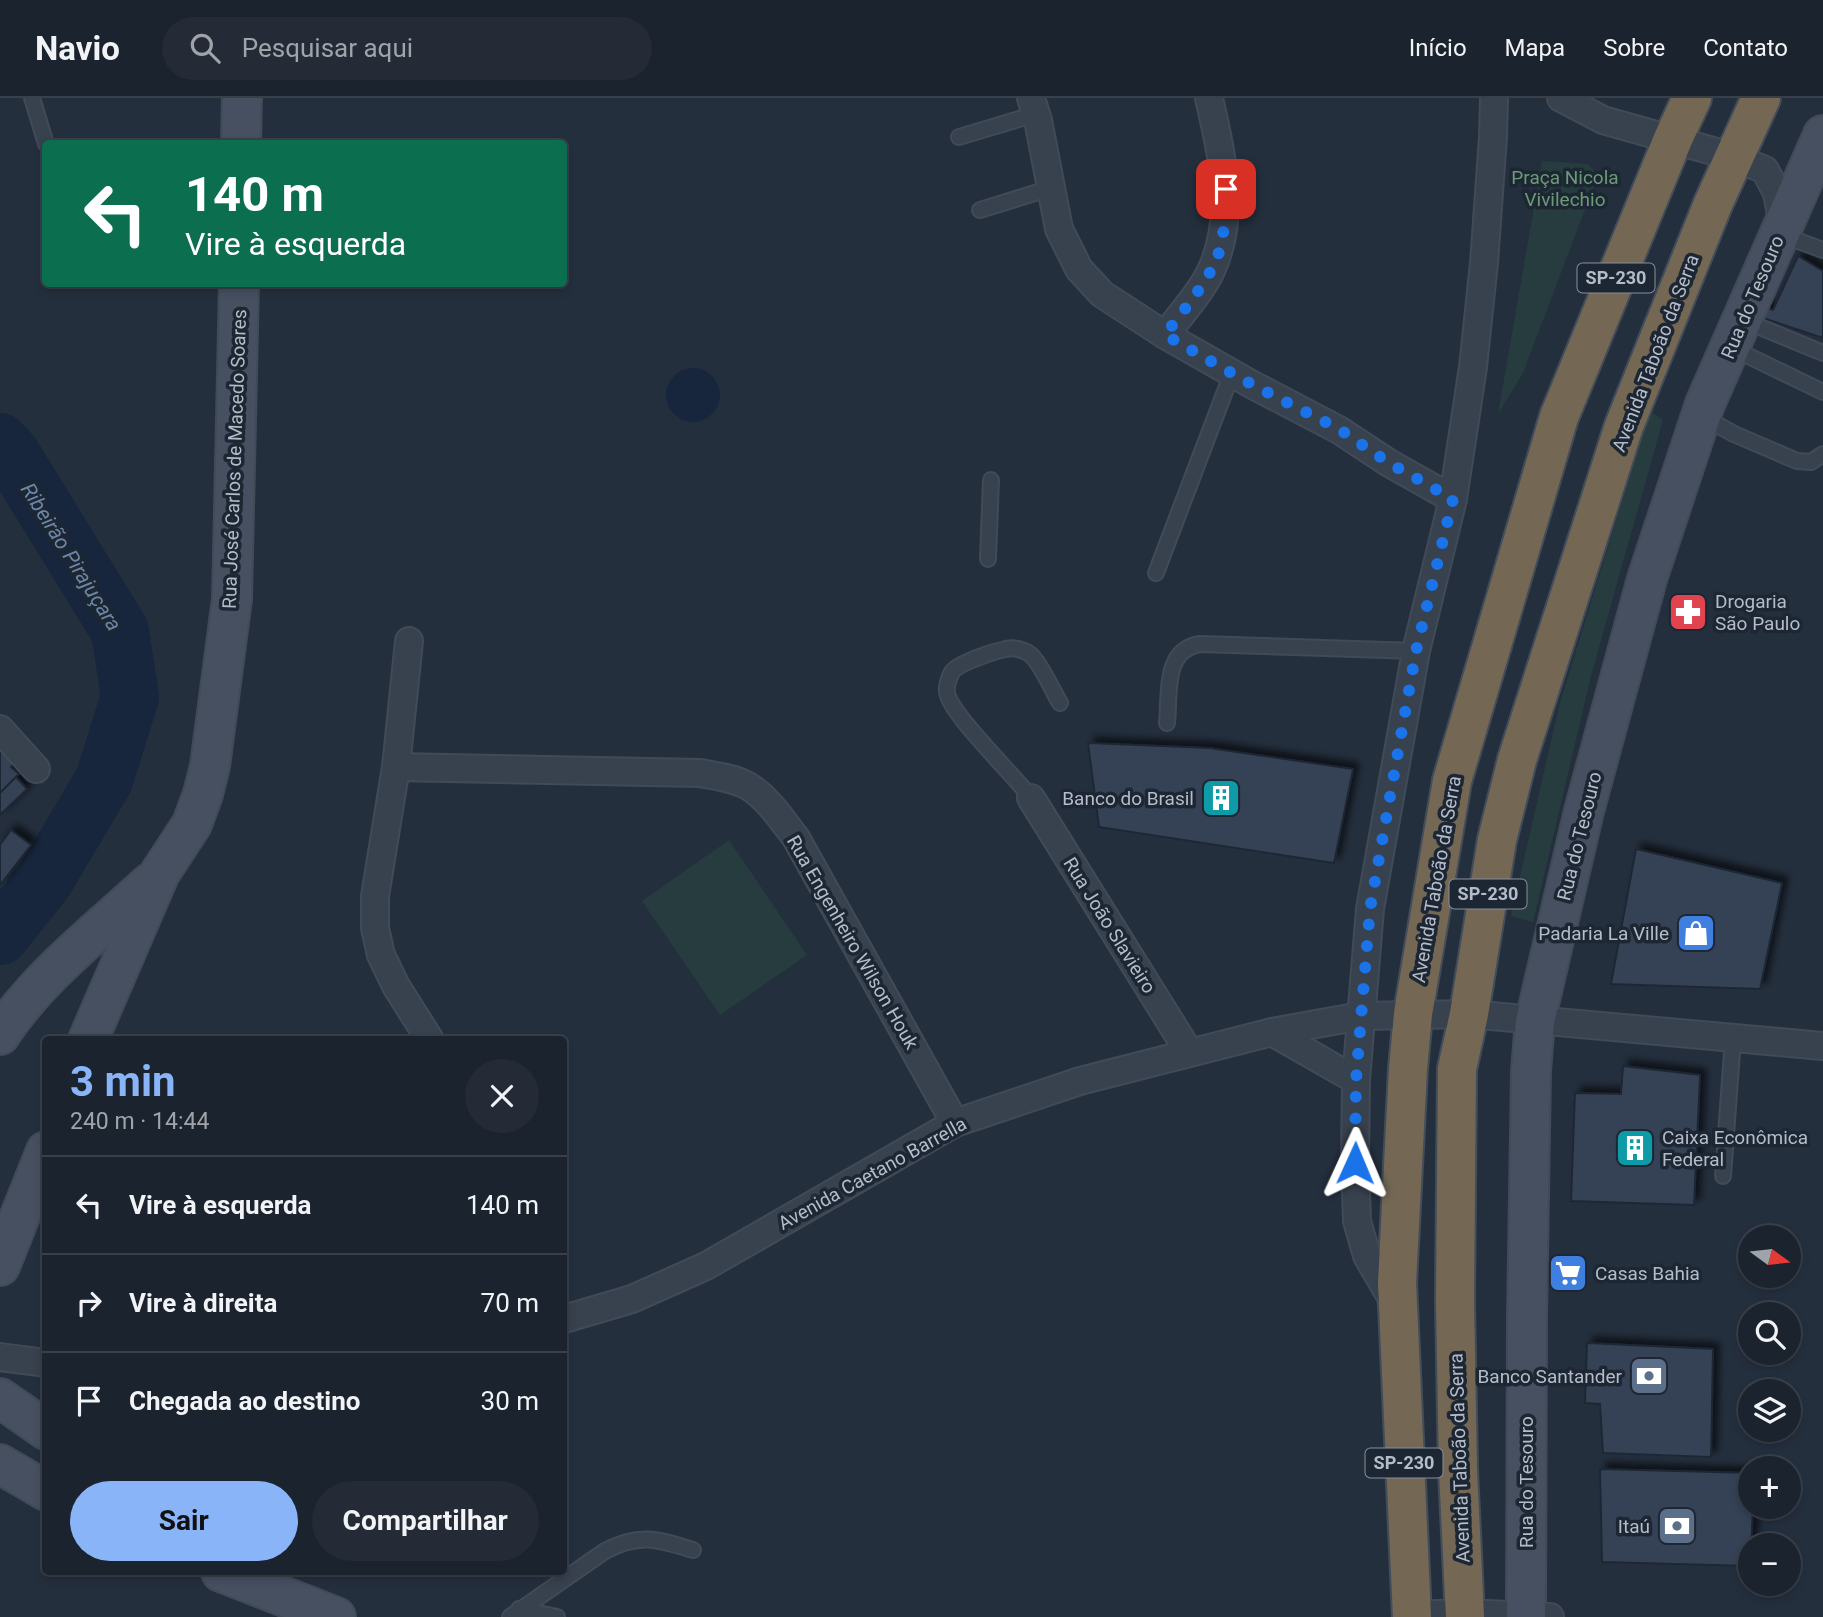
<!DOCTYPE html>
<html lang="pt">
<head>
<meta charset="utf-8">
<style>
	:root { --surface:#1b232e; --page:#242b36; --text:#f1f3f6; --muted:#a0a4aa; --line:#39404a; --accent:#8ab4f8 }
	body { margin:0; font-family:Roboto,sans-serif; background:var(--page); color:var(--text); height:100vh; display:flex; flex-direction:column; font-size:26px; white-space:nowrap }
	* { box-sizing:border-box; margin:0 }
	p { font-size:23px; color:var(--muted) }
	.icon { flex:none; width:38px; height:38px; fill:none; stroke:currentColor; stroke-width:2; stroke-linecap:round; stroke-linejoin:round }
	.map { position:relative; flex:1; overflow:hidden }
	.side { position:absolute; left:42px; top:938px; width:525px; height:539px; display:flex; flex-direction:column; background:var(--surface); border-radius:7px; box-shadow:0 4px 10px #0003,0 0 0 2px var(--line) }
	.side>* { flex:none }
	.banner { position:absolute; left:42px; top:42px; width:525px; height:147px; border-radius:7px; box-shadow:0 4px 10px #0003,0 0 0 2px var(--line); background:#0b6e4f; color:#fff; overflow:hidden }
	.needle { width:46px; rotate:105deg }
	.controls { position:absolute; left:1738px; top:1127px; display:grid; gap:14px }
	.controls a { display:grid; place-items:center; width:63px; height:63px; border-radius:50%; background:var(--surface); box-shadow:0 4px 10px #0003,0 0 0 2px var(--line); font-size:35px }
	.pin { position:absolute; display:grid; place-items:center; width:60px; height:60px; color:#fff; margin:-30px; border-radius:14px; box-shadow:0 4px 10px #0006 }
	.me { position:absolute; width:77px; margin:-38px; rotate:1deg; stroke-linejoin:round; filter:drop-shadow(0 0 5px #0008) }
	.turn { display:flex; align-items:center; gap:24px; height:147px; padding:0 28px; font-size:32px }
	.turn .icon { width:91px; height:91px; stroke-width:2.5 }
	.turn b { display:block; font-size:49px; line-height:60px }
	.round { display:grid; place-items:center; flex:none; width:74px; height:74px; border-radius:37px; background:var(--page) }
	.overview { display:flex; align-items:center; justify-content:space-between; height:119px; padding:0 28px }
	h1 { font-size:42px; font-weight:700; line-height:52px; color:var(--accent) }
	.action { display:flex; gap:14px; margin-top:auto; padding:14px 28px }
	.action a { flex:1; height:80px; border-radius:42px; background:var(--accent); color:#111; font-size:28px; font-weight:700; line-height:80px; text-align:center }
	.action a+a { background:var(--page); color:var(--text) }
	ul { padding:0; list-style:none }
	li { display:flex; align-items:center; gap:21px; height:98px; padding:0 28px; border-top:2px solid var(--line) }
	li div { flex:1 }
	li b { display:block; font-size:26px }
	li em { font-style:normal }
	header { display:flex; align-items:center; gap:42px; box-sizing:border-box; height:98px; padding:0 35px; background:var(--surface); border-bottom:2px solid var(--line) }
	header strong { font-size:33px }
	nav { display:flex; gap:38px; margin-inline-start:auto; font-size:24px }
	.search { width:490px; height:63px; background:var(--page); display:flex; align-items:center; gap:18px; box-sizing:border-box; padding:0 24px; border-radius:38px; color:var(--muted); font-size:26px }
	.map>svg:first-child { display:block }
	.green { fill:#263c3f }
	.water { fill:#17263c }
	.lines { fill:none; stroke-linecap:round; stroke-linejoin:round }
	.river { stroke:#17263c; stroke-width:58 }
	.building { fill:#364354; stroke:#1f2835; stroke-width:2; filter:url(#shadow) }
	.lane-casing { stroke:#414a57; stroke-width:18 }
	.street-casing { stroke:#414a57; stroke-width:30 }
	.secondary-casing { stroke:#414a57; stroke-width:42 }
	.highway-casing { stroke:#434c59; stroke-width:42 }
	.lane { stroke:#38414e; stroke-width:14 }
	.street { stroke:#38414e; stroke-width:26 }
	.secondary { stroke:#465061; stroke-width:38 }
	.highway { stroke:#746855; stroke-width:38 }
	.route { stroke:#1a73e8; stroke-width:12; stroke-dasharray:0 21.6 }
	.labels { text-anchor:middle; stroke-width:7; stroke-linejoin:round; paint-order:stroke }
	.shield { fill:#1d2633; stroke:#878f9c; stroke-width:2 }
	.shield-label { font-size:18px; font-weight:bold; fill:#b4bcc9 }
	.park-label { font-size:19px; fill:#6b9a76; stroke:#1d2633 }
	.street-label { font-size:19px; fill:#b4bcc9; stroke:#1d2633 }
	.poi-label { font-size:19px; fill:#b4bcc9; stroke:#1d2633; text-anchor:end }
	.water-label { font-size:21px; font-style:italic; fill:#6d86a8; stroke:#1d2633 }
</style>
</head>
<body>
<header>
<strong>Navio</strong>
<div class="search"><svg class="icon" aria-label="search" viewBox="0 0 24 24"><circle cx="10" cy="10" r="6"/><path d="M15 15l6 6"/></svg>Pesquisar aqui</div>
<nav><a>Início</a><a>Mapa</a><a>Sobre</a><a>Contato</a></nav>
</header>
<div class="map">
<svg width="1823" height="1519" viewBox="0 0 1823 1519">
	<defs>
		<filter id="shadow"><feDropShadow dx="6" dy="-6" stdDeviation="3.5" flood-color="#0009"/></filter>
	</defs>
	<rect width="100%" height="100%" fill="#242f3e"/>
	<!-- green -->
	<g class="green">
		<polygon points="1542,63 1588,66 1598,77 1523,275 1498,316"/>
		<polygon points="1650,313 1663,322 1591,578 1533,824 1511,818 1559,608"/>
		<polygon points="729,742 807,857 720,917 642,803"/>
	</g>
	<!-- water -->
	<circle class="water" cx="693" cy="297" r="27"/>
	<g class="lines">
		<!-- river -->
		<polyline class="river" points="0,344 11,356 120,533 130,599 104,682 44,783 0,838"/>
	</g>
	<!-- building -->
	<g class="building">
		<polygon points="1798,158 1823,173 1823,240 1754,217 1759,207 1773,212"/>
		<polygon points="1088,645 1209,650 1353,671 1334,765 1099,729"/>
		<polygon points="0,650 14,665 11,669 19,676 0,695"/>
		<polygon points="16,679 27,691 0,717 0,695"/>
		<polygon points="11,732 31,747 0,787 0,747"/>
		<polygon points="1636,751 1782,785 1760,891 1611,886"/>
		<polygon points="1623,968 1700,977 1694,1107 1571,1103 1575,995 1621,996"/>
		<polygon points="1587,1245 1713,1251 1711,1359 1603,1355 1600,1306 1585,1305"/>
		<polygon points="1600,1371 1750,1375 1750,1409 1753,1409 1750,1468 1602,1464"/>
	</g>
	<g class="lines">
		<!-- lane casing -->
		<g class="lane-casing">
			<g id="lane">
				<polyline points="32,0 46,46"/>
				<polyline points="959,39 1036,16"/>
				<polyline points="980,112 1051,90"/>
				<polyline points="1782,137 1823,152"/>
				<polyline points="1743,222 1823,255"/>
				<polyline points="1730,249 1823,294"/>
				<polyline points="1703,319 1734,336 1797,363 1811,364 1823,356"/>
				<polyline points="988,461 991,382"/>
				<polyline points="1156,475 1232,275"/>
				<path d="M1167 625C1170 595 1163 552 1200 546L1416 553"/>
				<path d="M1031 700C1015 678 949 615 947 594 946 589 949 579 952 574 958 565 995 553 1006 551 1014 549 1026 552 1032 558 1042 568 1052 592 1060 605"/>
				<polyline points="1723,1078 1733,940"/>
				<polyline points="519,1511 557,1519"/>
				<path d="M510 1519 605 1453C640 1435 657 1441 693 1452"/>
			</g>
		</g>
		<!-- street casing -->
		<g class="street-casing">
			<g id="street">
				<polyline points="1031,0 1038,22 1059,131 1079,171 1102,196 1165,237 1251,286 1339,332 1389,365 1453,401"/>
				<polyline points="1561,0 1603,22 1734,59 1765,72 1777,95 1783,127"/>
				<path d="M1165 237C1180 217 1199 197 1210 175 1237 119 1222 58 1209 0"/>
				<polyline points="409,543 396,669 375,798 375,830 381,857 396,888 430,942"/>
				<polyline points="0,631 36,671"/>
				<path d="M396 669 700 675C716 678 734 680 748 688 768 700 782 722 796 740L955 1025"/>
				<polyline points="1031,700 1189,954"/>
				<polyline points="1272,934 1356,982"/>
				<polyline points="1395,1206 1367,1158 1357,1123 1355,1065 1356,982 1370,811 1416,553 1453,401 1473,269 1484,165 1493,39 1494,0"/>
				<polyline points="564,1221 632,1201 706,1168 955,1025 1080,983 1272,934 1361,918 1469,916 1823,948"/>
				<polyline points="0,1259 46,1265"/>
				<polyline points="1411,1517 1465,1515 1550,1519"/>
			</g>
		</g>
		<!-- secondary casing -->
		<g class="secondary-casing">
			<g id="secondary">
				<polyline points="241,46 242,0"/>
				<path d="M0 937C37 880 100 831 150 785"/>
				<polyline points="88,942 160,775 192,726 203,696 210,668 232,501 239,186"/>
				<polyline points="0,1168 46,1053"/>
				<polyline points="0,1300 46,1332"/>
				<polyline points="0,1366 46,1393"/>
				<polyline points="221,1474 336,1519"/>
				<polyline points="1526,1519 1527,1219 1531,973 1535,923 1584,713 1647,481 1705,306 1823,37"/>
			</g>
		</g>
		<!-- highway casing -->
		<g class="highway-casing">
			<g id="highway">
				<polyline points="1412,1519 1397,1185 1408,971 1413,916 1452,683 1559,319 1673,41 1692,0"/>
				<polyline points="1465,1519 1458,1372 1455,1203 1457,971 1469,916 1497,742 1517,662 1624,328 1713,106 1761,0"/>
			</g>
		</g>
		<!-- lane -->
		<use href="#lane" class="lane"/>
		<!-- street -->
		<use href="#street" class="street"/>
		<!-- secondary -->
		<use href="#secondary" class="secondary"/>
		<!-- highway -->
		<use href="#highway" class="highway"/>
	</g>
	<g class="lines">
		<!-- route -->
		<path class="route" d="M1226 91C1225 109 1225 129 1221 147 1213 180 1185 209 1165 237L1251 286 1339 331 1389 365 1453 401 1416 553 1370 811 1356 982 1355 1065"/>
	</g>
	<!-- icons -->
	<defs>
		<g id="pharmacy-square" transform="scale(2.0125)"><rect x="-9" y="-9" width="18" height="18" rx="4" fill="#e0444e" stroke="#1d2633"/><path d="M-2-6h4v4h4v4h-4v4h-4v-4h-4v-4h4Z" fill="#fff"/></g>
		<g id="building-square" transform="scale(2.0125)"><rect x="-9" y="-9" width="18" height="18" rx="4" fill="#0f9aa8" stroke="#1d2633"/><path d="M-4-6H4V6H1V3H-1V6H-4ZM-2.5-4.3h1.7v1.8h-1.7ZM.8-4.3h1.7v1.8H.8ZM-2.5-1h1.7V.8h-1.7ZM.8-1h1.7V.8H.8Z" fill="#fff"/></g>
		<g id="shop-square" transform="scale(2.0125)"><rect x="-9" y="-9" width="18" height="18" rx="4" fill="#3f7fe0" stroke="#1d2633"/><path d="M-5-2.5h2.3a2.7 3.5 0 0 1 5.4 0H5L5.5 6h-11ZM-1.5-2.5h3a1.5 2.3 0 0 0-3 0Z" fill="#fff"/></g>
		<g id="supermarket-square" transform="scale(2.0125)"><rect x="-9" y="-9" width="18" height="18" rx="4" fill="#3f7fe0" stroke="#1d2633"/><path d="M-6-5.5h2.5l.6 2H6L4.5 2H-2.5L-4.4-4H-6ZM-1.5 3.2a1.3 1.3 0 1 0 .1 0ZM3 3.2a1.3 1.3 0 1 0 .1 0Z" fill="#fff"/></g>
		<g id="bank-square" transform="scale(2.0125)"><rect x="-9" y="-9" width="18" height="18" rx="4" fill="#5c6f8a" stroke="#1d2633"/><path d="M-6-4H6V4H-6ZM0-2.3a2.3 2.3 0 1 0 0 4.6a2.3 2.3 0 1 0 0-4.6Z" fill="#fff"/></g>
	</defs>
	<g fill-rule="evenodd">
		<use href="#pharmacy-square" x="1688" y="514"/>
		<use href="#building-square" x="1221" y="700"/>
		<use href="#shop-square" x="1696" y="835"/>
		<use href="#building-square" x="1635" y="1050"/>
		<use href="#supermarket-square" x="1568" y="1175"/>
		<use href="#bank-square" x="1649" y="1278"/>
		<use href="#bank-square" x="1677" y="1428"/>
	</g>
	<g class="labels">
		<!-- shield labels -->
		<g class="shield">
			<rect x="1577.5" y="165.5" width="77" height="29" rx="5"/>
			<rect x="1449.5" y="781.5" width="77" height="29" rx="5"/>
			<rect x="1365.5" y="1350.5" width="77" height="29" rx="5"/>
		</g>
		<g class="shield-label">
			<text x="1616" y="186">SP-230</text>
			<text x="1488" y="802">SP-230</text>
			<text x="1404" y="1371">SP-230</text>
		</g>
		<!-- park labels -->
		<g class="park-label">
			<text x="1565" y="86">Praça Nicola<tspan x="1565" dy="22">Vivilechio</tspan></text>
		</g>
		<!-- street labels -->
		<g class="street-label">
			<text transform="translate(1752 199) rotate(-67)" y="7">Rua do Tesouro</text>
			<text transform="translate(1655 255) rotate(-69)" y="7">Avenida Taboão da Serra</text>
			<text transform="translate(234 361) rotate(-88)" y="7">Rua José Carlos de Macedo Soares</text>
			<text transform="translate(1579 738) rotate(-76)" y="7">Rua do Tesouro</text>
			<text transform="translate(1436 781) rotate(-80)" y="7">Avenida Taboão da Serra</text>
			<text transform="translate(1110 827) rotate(58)" y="7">Rua João Slavieiro</text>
			<text transform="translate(853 844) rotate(60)" y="7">Rua Engenheiro Wilson Houk</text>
			<text transform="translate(872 1075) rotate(-29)" y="7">Avenida Caetano Barrella</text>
			<text transform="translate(1459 1360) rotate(-92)" y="7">Avenida Taboão da Serra</text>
			<text transform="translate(1526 1384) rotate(-90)" y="7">Rua do Tesouro</text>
		</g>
		<!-- poi labels -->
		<g class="poi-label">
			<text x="1715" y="510" text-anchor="start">Drogaria<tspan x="1715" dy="22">São Paulo</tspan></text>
			<text x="1194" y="707">Banco do Brasil</text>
			<text x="1669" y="842">Padaria La Ville</text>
			<text x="1662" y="1046" text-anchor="start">Caixa Econômica<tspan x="1662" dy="22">Federal</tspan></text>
			<text x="1595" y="1182" text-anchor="start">Casas Bahia</text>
			<text x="1622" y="1285">Banco Santander</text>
			<text x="1650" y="1435">Itaú</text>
		</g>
		<!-- water labels -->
		<g class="water-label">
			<text transform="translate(71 459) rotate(58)" y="7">Ribeirão Pirajuçara</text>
		</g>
	</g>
</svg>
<div class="controls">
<a><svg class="needle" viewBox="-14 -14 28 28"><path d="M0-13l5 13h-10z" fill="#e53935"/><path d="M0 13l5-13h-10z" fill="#a0a4aa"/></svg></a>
<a><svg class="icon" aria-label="search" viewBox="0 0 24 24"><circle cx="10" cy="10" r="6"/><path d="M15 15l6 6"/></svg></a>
<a><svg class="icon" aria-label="layers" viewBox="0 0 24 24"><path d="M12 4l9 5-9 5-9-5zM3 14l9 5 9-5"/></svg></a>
<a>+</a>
<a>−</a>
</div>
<div class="pin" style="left:1226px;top:91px;background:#d93025"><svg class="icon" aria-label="arrive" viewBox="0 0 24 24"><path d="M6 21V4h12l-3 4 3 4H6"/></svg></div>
<svg class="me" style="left:1355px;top:1065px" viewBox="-20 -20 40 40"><path d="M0-17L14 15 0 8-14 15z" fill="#1a73e8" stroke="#fff" stroke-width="4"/></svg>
<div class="banner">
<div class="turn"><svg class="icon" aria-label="left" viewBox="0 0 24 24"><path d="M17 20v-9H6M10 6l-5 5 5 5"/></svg><div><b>140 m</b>Vire à esquerda</div></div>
</div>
<section class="side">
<div class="overview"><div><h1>3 min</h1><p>240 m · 14:44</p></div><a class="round"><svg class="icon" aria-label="close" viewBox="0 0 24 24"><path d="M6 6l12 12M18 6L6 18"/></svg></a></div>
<ul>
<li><svg class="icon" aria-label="left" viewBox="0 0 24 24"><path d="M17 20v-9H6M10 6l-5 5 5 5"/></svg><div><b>Vire à esquerda</b></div><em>140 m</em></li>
<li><svg class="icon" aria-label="right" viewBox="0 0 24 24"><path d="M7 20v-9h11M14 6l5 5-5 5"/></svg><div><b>Vire à direita</b></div><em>70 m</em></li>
<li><svg class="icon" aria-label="arrive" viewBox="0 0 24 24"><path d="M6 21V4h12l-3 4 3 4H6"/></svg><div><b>Chegada ao destino</b></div><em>30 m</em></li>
</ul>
<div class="action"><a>Sair</a><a>Compartilhar</a></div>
</section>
</div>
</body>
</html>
